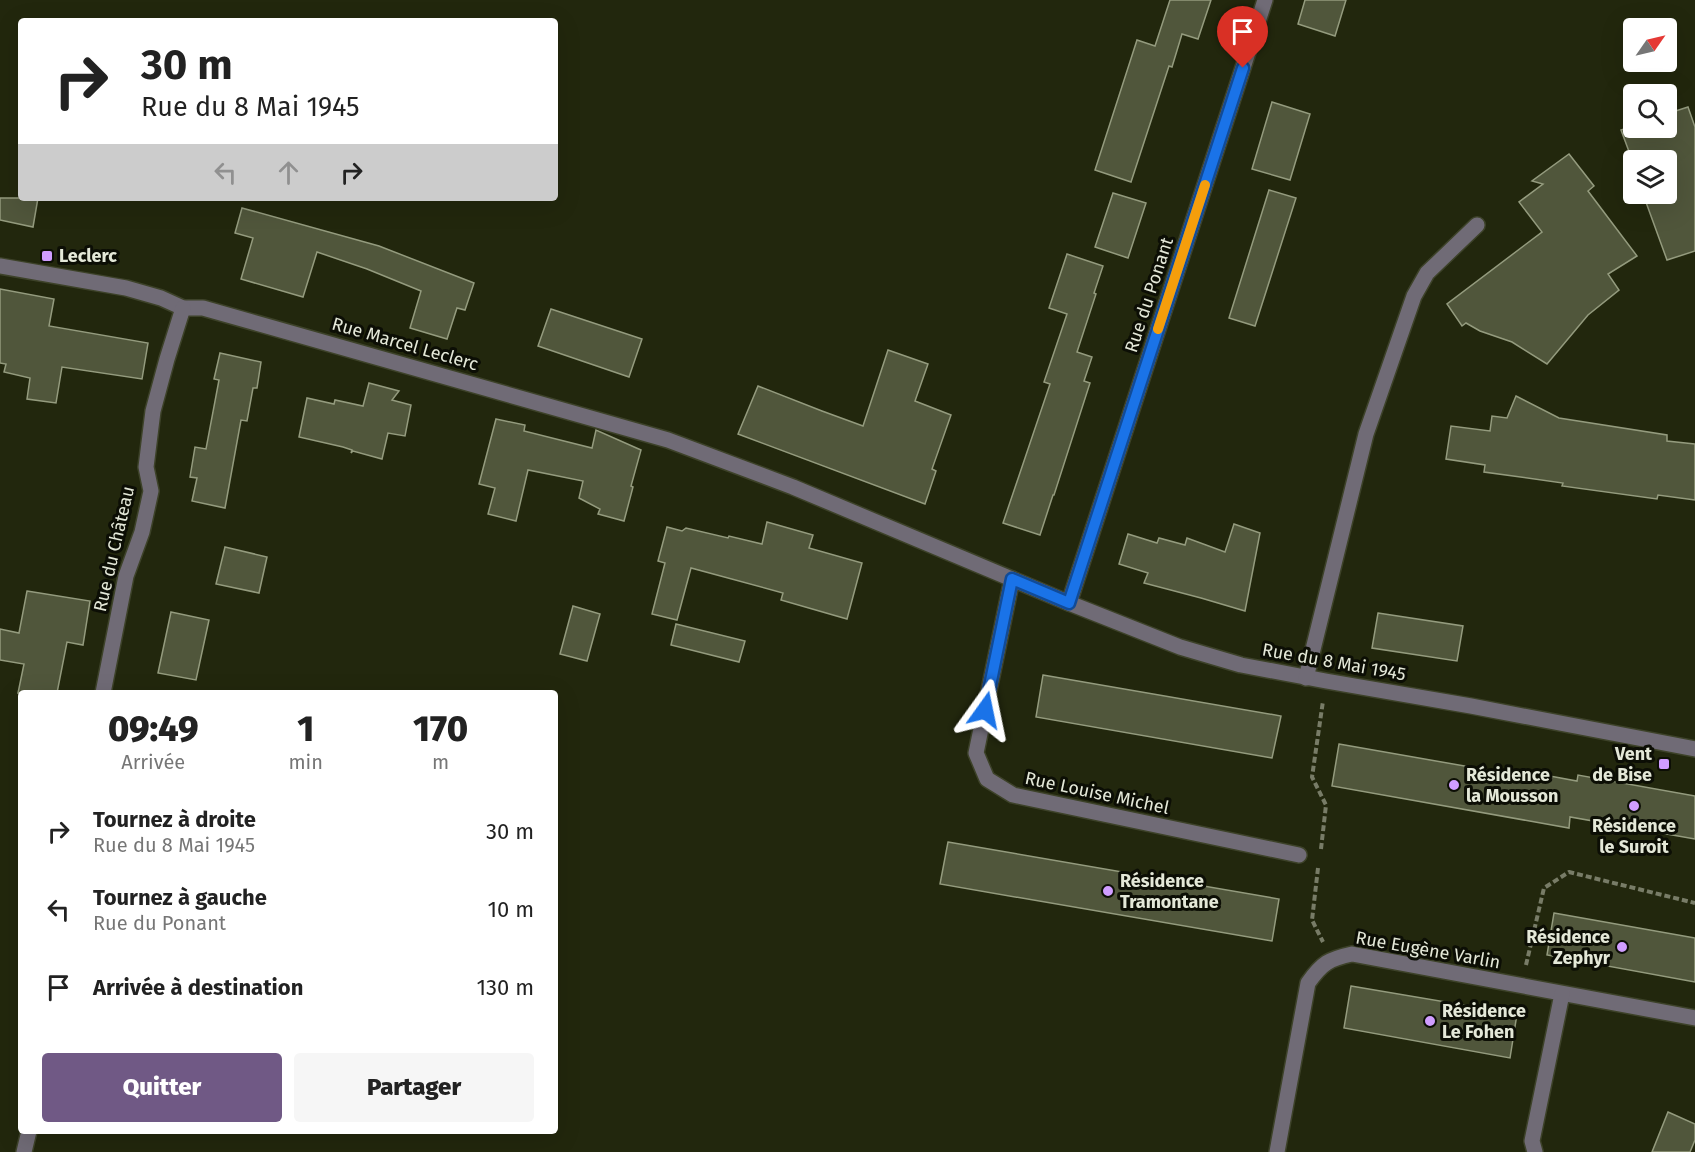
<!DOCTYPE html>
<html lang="fr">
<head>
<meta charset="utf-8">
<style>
	:root { --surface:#fff; --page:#f6f6f6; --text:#222; --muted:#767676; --accent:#705985 }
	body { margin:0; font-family:"Fira Sans",sans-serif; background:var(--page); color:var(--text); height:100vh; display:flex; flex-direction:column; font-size:22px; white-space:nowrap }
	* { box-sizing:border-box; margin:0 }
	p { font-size:20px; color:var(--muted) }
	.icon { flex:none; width:33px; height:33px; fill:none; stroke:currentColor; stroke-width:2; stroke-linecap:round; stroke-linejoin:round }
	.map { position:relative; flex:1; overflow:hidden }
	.sheet { position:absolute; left:18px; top:690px; width:540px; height:444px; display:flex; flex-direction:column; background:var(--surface); border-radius:6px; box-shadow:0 6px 24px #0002 }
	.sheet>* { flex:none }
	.top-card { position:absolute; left:18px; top:18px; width:540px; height:183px; border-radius:6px; box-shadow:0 6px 24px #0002; background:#fff; color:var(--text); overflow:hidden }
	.needle { width:39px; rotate:56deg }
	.controls { position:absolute; left:1623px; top:18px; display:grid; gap:12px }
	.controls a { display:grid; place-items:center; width:54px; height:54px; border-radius:6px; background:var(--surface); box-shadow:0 6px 24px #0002; font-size:30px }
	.pin { position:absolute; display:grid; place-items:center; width:51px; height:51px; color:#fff; margin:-62px -26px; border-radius:50% 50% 50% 0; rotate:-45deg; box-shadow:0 0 6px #0007 }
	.pin .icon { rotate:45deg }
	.me { position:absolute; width:66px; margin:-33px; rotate:12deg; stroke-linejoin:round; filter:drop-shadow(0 0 4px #0008) }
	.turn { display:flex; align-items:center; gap:21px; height:126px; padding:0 24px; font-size:27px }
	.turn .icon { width:78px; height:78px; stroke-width:2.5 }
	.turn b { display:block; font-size:42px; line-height:51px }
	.lanes { display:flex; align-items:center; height:57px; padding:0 24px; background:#0003; justify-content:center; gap:30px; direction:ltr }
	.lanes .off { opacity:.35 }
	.eta { display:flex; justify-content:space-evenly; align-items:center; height:102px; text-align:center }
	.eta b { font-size:36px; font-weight:800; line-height:42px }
	.action { display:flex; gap:12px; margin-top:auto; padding:12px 24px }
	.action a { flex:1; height:69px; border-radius:6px; background:var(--accent); color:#fff; font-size:24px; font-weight:800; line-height:69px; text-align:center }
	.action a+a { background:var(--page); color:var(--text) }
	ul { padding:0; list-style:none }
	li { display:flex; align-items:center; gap:18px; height:78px; padding:0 24px }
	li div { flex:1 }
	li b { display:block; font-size:22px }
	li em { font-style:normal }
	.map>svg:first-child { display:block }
	.building { fill:#50563b; stroke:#949b7e; stroke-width:1.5 }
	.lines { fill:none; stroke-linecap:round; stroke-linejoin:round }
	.minor-casing { stroke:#3d4229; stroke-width:18 }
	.path { stroke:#787c67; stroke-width:4; stroke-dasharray:6 3; stroke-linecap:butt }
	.minor { stroke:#706b76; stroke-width:15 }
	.route-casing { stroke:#114b97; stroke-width:15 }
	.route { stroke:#1a73e8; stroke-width:10 }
	.slow { stroke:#f59e0b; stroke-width:10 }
	.poi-dot { fill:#d09dff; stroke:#0c0e05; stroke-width:2 }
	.labels { text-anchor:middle; stroke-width:6; stroke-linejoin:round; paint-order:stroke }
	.poi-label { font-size:18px; font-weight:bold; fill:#e4e8d8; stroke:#0c0e05; text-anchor:start }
	.street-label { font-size:18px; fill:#e4e8d8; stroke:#0c0e05 }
</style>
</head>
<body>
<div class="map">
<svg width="1695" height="1152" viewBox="0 0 1695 1152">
	<rect width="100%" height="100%" fill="#22270d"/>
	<!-- building -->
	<g class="building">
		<polygon points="1170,0 1211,0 1198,39 1182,34 1172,67 1169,66 1131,182 1095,170 1137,40 1155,46"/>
		<polygon points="1305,0 1346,0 1335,36 1298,24"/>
		<polygon points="1272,102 1310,114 1290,180 1252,169"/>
		<polygon points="1688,107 1695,127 1695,251 1667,260 1643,194 1666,194 1666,160 1634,160 1634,165 1621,130 1634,126 1634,128 1666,128 1666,114"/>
		<polygon points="1569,154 1594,186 1588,191 1637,256 1608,274 1619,290 1588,315 1547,364 1512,342 1480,331 1466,323 1462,326 1447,304 1542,232 1519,202 1543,184 1532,181"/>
		<polygon points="1269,190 1296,198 1255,326 1229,318"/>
		<polygon points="1113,193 1146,203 1128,258 1095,247"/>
		<polygon points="0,198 38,198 33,227 0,220"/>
		<polygon points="242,208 379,246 474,283 465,310 457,308 447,339 410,328 421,291 367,269 317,252 303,297 241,279 253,238 235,233"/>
		<polygon points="1067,254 1103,266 1094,293 1096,294 1077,352 1092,357 1084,381 1090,383 1054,495 1053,495 1040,535 1003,523 1050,384 1044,382 1067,314 1049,308"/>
		<polygon points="0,289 54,299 49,326 148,343 142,379 62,367 56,403 27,399 30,378 4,372 6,364 0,363"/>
		<polygon points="551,309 642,339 629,377 538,346"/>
		<polygon points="888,350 928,364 915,401 951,415 932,469 936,471 925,504 738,434 758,386 822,411 863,426"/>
		<polygon points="220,353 261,362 257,388 253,388 247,421 241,420 225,508 192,501 197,478 190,477 195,447 206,449 219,380 214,379"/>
		<polygon points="369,383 399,391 392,400 411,405 405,436 388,433 382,459 353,451 351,453 352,450 343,447 299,437 307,398 334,404 335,400 363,406"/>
		<polygon points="1516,396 1559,418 1667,435 1667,441 1695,444 1695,500 1658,495 1657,499 1562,486 1563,483 1484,472 1485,465 1446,459 1451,426 1490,431 1492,416 1507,418"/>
		<polygon points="496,419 525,425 524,431 592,448 596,430 641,450 631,486 633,487 624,521 598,514 600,509 579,498 583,481 528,470 516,521 488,514 495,488 479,484"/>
		<polygon points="767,522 813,535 809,548 862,563 847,619 781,600 783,593 691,568 677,620 652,614 665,563 658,561 667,527 682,531 686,528 728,538 729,536 762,544"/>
		<polygon points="1234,524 1260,533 1245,611 1201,598 1144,583 1148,573 1119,564 1128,534 1157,543 1159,538 1185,545 1187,538 1225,552"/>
		<polygon points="225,547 267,557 259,593 216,584"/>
		<polygon points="27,591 90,601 83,645 67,642 57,693 18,693 24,664 0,660 0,629 19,633"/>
		<polygon points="573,606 600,614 587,661 560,654"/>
		<polygon points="171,612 209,620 196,680 158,673"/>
		<polygon points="1378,613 1463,626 1457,661 1372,648"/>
		<polygon points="676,624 745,641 739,662 671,645"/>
		<polygon points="1043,675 1281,716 1272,758 1036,717"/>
		<polygon points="1339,744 1533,778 1534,773 1577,781 1578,775 1695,796 1695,839 1570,817 1569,828 1332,786"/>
		<polygon points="948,842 1279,899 1272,941 940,884"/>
		<polygon points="1554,913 1695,938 1695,982 1547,955"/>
		<polygon points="1351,986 1517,1014 1510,1058 1344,1028"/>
		<polygon points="1668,1112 1695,1124 1695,1140 1690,1152 1652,1152"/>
	</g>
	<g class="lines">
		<!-- minor casing -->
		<g class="minor-casing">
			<g id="minor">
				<polyline points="0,266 126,288 161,298 183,308 203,308 668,440 793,487 1069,603 1180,647 1241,665 1326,681 1471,706 1695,749"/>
				<polyline points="1012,579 976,753 987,779 1013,795 1299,855"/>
				<polyline points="1069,603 1265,0"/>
				<polyline points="1306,678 1366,434 1414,296 1427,273 1477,225"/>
				<polyline points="103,693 126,576 142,532 151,491 146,467 153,411 167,359 183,308"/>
				<polyline points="24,1152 29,1131"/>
				<path d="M1277 1152 1308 983C1322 963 1329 959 1352 954L1695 1018"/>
				<polyline points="1535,1152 1532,1141 1562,994"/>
			</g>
		</g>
		<!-- path -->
		<g class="path">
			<polyline points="1321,849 1326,805 1312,777 1323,701"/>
			<polyline points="1318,868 1312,920 1323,942"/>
			<polyline points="1526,965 1544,888 1569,872 1695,903"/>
		</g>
		<!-- minor -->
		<use href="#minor" class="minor"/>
	</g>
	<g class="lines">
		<!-- route casing -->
		<g class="route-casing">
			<polyline id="route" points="985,710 1012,579 1069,603 1243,68"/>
		</g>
		<!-- route -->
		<use href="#route" class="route"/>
		<!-- slow -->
		<polyline class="slow" points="1158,329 1205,185"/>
	</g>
	<!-- markers -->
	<g class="poi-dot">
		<rect x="41" y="250" width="12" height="12" rx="3"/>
		<rect x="1658" y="758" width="12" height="12" rx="3"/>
		<circle cx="1454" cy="785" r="6"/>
		<circle cx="1634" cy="806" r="6"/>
		<circle cx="1108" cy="891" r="6"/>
		<circle cx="1622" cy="947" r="6"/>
		<circle cx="1430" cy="1021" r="6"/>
	</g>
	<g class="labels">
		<!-- poi labels -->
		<g class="poi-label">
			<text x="59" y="262">Leclerc</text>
			<text x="1652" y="760" text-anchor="end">Vent<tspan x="1652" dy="21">de Bise</tspan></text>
			<text x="1466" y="781">Résidence<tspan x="1466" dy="21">la Mousson</tspan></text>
			<text x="1634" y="832" text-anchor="middle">Résidence<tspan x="1634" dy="21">le Suroit</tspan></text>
			<text x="1120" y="887">Résidence<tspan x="1120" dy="21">Tramontane</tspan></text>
			<text x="1610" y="943" text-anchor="end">Résidence<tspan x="1610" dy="21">Zephyr</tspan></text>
			<text x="1442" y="1017">Résidence<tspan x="1442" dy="21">Le Fohen</tspan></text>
		</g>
		<!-- street labels -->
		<g class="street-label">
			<text transform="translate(1149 295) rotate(-72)" y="6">Rue du Ponant</text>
			<text transform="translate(405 344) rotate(16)" y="6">Rue Marcel Leclerc</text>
			<text transform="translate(114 549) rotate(-77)" y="6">Rue du Château</text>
			<text transform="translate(1334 662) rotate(10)" y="6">Rue du 8 Mai 1945</text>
			<text transform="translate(1097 793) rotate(12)" y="6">Rue Louise Michel</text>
			<text transform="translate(1428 950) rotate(10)" y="6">Rue Eugène Varlin</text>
		</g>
	</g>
</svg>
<div class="controls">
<a><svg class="needle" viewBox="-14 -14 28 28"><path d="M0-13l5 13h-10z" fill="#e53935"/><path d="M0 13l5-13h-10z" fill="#767676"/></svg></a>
<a><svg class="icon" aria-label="search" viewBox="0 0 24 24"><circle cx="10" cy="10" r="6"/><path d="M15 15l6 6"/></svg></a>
<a><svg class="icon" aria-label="layers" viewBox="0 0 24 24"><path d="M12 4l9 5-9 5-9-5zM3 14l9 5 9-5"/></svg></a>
</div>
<div class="pin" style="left:1243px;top:68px;background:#d93025"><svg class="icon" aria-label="arrive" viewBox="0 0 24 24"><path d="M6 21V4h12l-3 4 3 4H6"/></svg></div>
<svg class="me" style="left:985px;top:710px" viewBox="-20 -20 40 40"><path d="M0-17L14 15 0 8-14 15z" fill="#1a73e8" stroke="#fff" stroke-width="4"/></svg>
<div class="top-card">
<div class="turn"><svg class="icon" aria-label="right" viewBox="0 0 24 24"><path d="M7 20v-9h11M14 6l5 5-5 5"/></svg><div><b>30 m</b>Rue du 8 Mai 1945</div></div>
<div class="lanes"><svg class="icon off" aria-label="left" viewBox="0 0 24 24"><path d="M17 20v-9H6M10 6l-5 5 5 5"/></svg><svg class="icon off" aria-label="ahead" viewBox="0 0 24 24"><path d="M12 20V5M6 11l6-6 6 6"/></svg><svg class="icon" aria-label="right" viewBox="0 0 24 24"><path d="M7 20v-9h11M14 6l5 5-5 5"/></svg></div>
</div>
<section class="sheet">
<div class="eta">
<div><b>09:49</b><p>Arrivée</p></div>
<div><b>1</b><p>min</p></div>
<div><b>170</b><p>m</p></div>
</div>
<ul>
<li><svg class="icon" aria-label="right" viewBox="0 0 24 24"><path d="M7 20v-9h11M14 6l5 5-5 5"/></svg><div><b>Tournez à droite</b><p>Rue du 8 Mai 1945</p></div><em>30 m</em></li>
<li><svg class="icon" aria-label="left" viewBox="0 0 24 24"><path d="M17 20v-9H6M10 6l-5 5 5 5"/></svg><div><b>Tournez à gauche</b><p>Rue du Ponant</p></div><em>10 m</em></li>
<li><svg class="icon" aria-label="arrive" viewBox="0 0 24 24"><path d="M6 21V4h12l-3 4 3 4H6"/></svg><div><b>Arrivée à destination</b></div><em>130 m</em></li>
</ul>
<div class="action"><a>Quitter</a><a>Partager</a></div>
</section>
</div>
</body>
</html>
